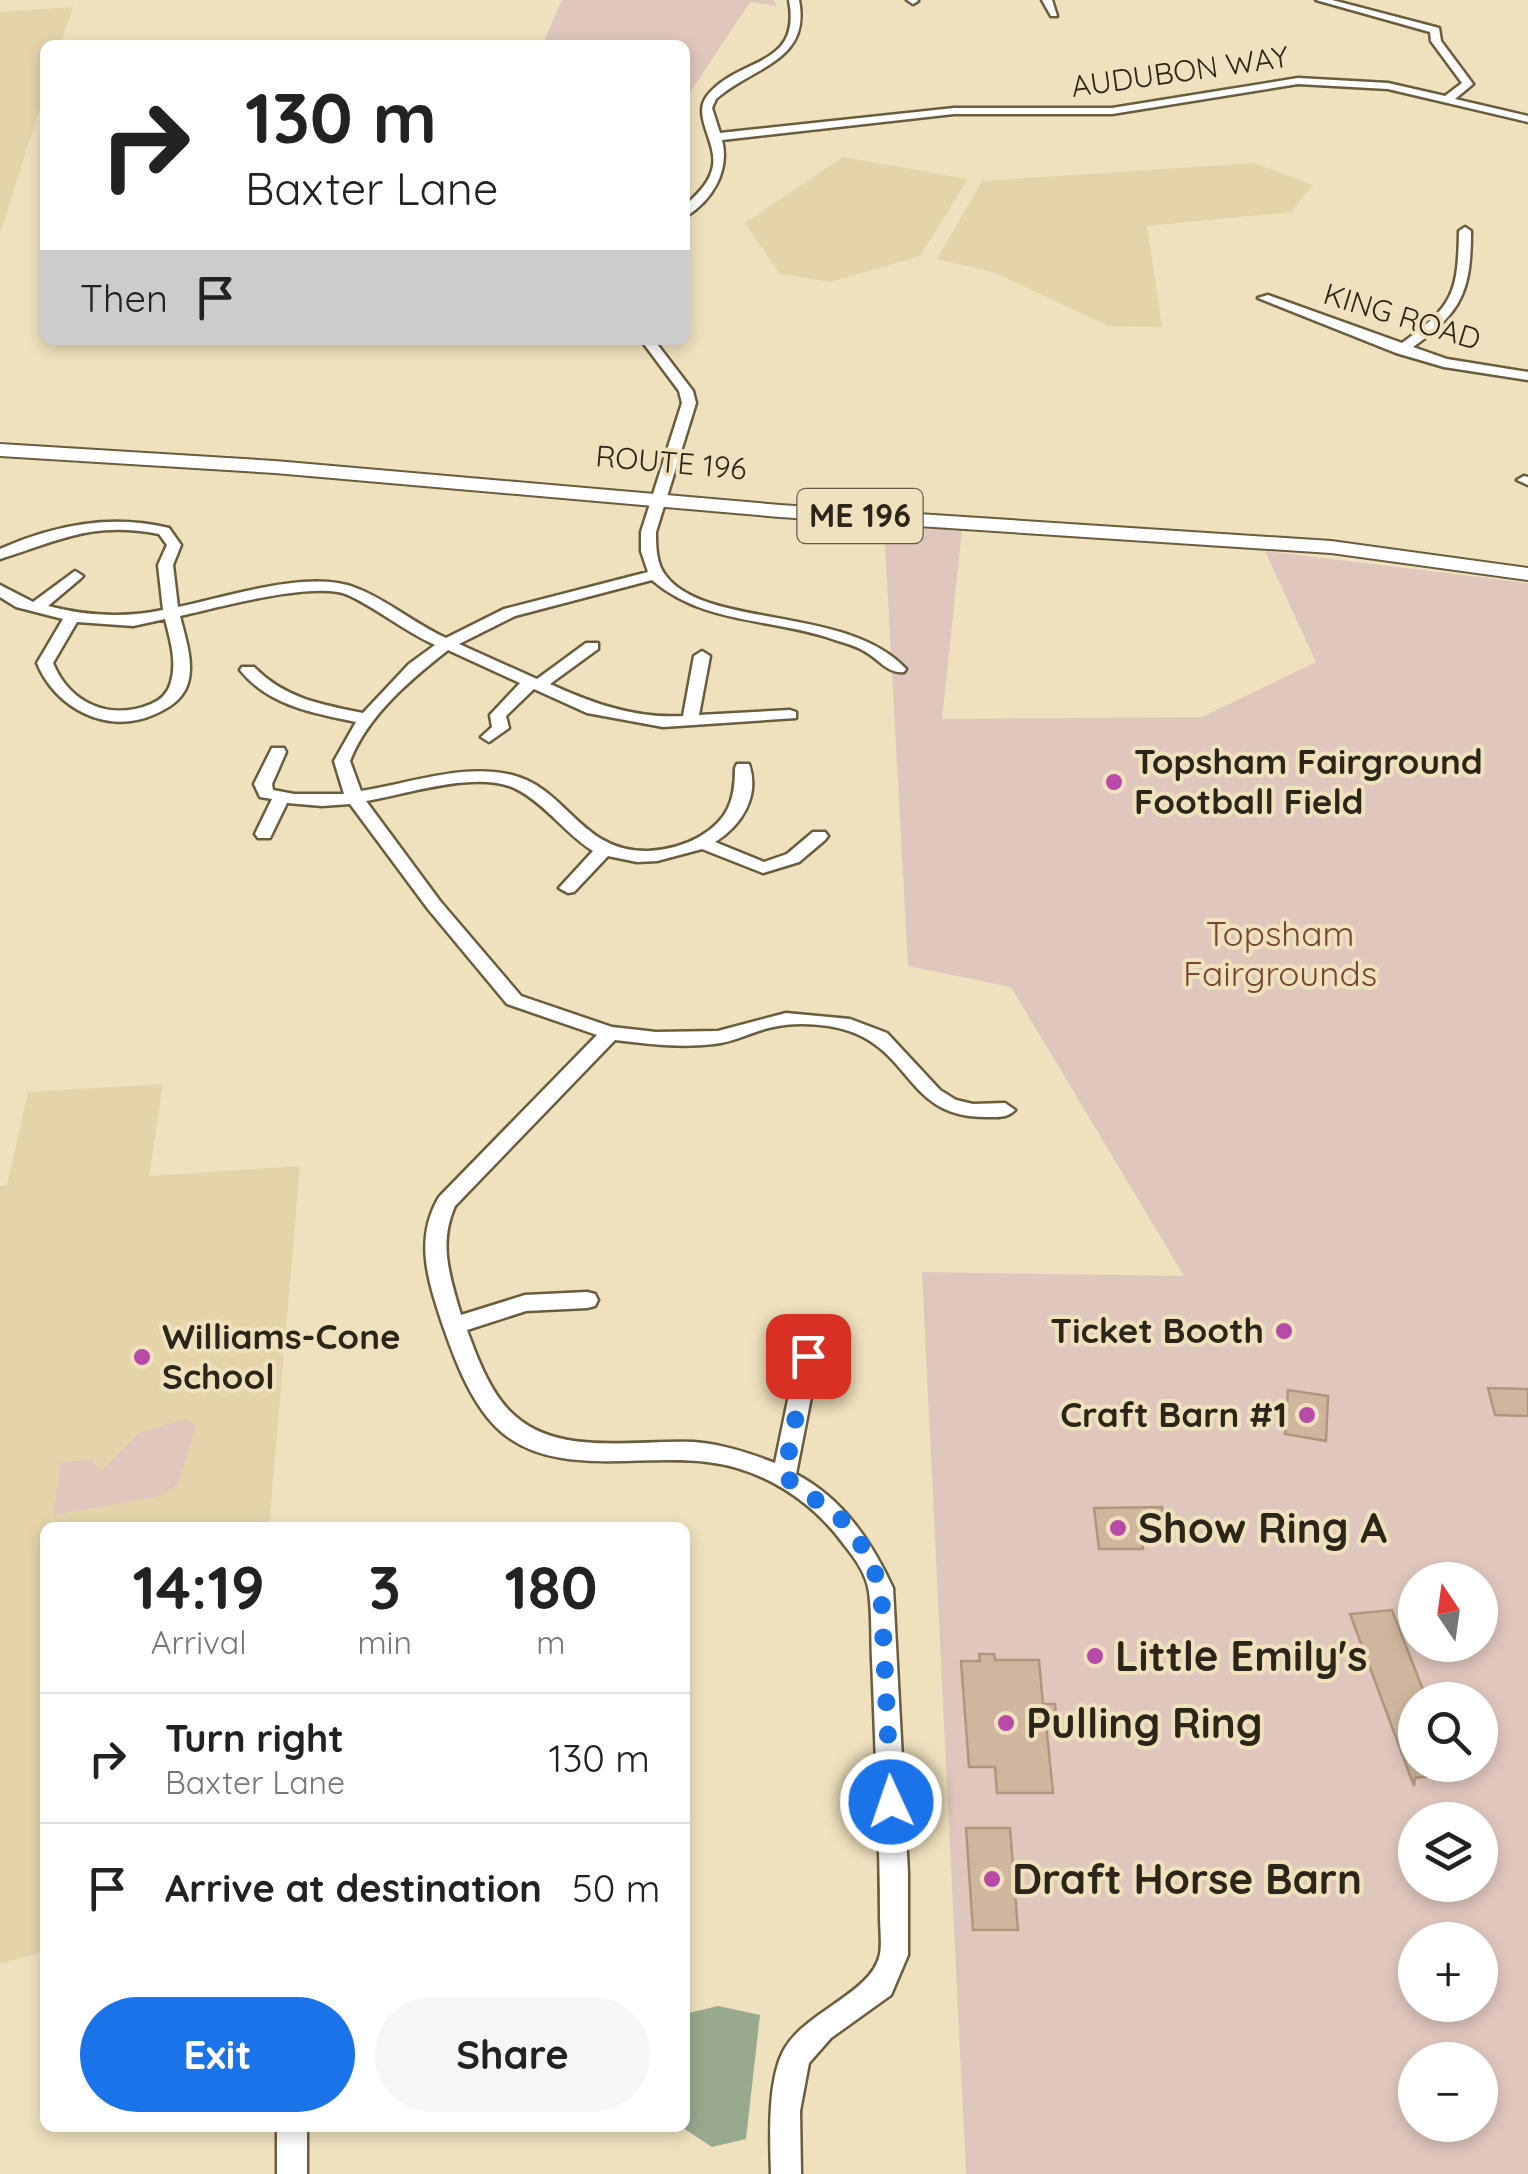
<!DOCTYPE html>
<html lang="en">
<head>
<meta charset="utf-8">
<style>
	:root { --surface:#fff; --page:#f6f6f6; --text:#222; --muted:#767676; --line:#e0e0e0; --accent:#1a73e8 }
	body { margin:0; font-family:Quicksand,sans-serif; background:var(--page); color:var(--text); height:100vh; display:flex; flex-direction:column; font-size:38px; white-space:nowrap }
	* { box-sizing:border-box; margin:0 }
	p { font-size:32px; color:var(--muted) }
	.icon { flex:none; width:55px; height:55px; fill:none; stroke:currentColor; stroke-width:2; stroke-linecap:round; stroke-linejoin:round }
	.map { position:relative; flex:1; overflow:hidden }
	.side { position:absolute; left:40px; top:1522px; width:650px; height:610px; display:flex; flex-direction:column; background:var(--surface); border-radius:15px; box-shadow:0 5px 15px #0003 }
	.side>* { flex:none }
	.top-card { position:absolute; left:40px; top:40px; width:650px; height:305px; border-radius:15px; box-shadow:0 5px 15px #0003; background:#fff; color:var(--text); overflow:hidden }
	.needle { width:65px; rotate:347deg }
	.buttons { position:absolute; left:1398px; top:1562px; display:grid; gap:20px }
	.buttons a { display:grid; place-items:center; width:100px; height:100px; border-radius:50%; background:var(--surface); box-shadow:0 5px 15px #0003; font-size:50px }
	.pin { position:absolute; display:grid; place-items:center; width:85px; height:85px; color:#fff; margin:-42px; border-radius:20px; box-shadow:0 5px 15px #0006 }
	.me { position:absolute; width:110px; margin:-55px; rotate:357deg; stroke-linejoin:round; filter:drop-shadow(0 0 8px #0008) }
	.turn { display:flex; align-items:center; gap:35px; height:210px; padding:0 40px; font-size:45px }
	.turn .icon { width:130px; height:130px; stroke-width:2.5 }
	.turn b { display:block; font-size:70px; line-height:85px }
	.then { display:flex; align-items:center; height:95px; padding:0 40px; background:#0003; gap:20px; font-size:38px }
	.eta { display:flex; justify-content:space-evenly; align-items:center; height:170px; text-align:center }
	.eta b { font-size:60px; font-weight:700; line-height:70px }
	.button { display:flex; gap:20px; margin-top:auto; padding:20px 40px }
	.button a { flex:1; height:115px; border-radius:60px; background:var(--accent); color:#fff; font-size:40px; font-weight:700; line-height:115px; text-align:center }
	.button a+a { background:var(--page); color:var(--text) }
	ul { padding:0; list-style:none }
	li { display:flex; align-items:center; gap:30px; height:130px; padding:0 40px; border-top:2px solid var(--line) }
	li div { flex:1 }
	li b { display:block; font-size:38px }
	li em { font-style:normal }
	.map>svg:first-child { display:block }
	.built { fill:#e5d4aa }
	.green { fill:#e0c7be; fill-rule:evenodd }
	.water { fill:#98a98e }
	.building { fill:#cfb79f; stroke:#b1967d; stroke-width:2.5 }
	.lines { fill:none; stroke-linecap:round; stroke-linejoin:round }
	.minor-casing { stroke:#6a5d3e; stroke-width:5 }
	.highway-casing { stroke:#6a5d3e; stroke-width:4 }
	.minor { fill:#fff; fill-rule:evenodd }
	.highway { fill:#fff; fill-rule:evenodd }
	.route { stroke:#1a73e8; stroke-width:18; stroke-dasharray:0 32.4 }
	.poi-dot { fill:#b84aa8; stroke:#efe1be; stroke-width:4 }
	.labels { text-anchor:middle; stroke-width:8; stroke-linejoin:round; paint-order:stroke }
	.far-street-label { font-size:30px; fill:#2b2619; stroke:#efe1be }
	.shield { fill:#efe1be; stroke:#665e4a; stroke-width:2.5 }
	.shield-label { font-size:32px; font-weight:bold; fill:#2b2619 }
	.poi-label { font-size:35px; font-weight:bold; fill:#2b2619; stroke:#efe1be; text-anchor:start }
	.park-label { font-size:35px; fill:#764633; stroke:#efe1be }
	.near-poi-label { font-size:42px; font-weight:bold; fill:#2b2619; stroke:#efe1be; text-anchor:start }
</style>
</head>
<body>
<div class="map">
<svg width="1528" height="2174" viewBox="0 0 1528 2174">
	<rect width="100%" height="100%" fill="#efe1be"/>
	<!-- built -->
	<g class="built">
		<polygon points="73,7 60,45 45,45 45,93 0,233 0,12"/>
		<polygon points="843,157 968,179 920,256 830,282 780,274 745,223"/>
		<polygon points="1255,163 1313,185 1291,212 1147,226 1162,327 1109,326 993,272 937,259 982,181"/>
		<polygon points="163,1084 149,1176 300,1166 269,1527 45,1528 45,1951 0,1964 0,1186 7,1185 28,1092"/>
	</g>
	<!-- green -->
	<g class="green">
		<polygon points="562,0 774,0 776,6 750,2 685,100 685,45 542,45"/>
		<path d="M884 526 962 531 942 719 1202 717 1316 662 1265 551 1528 583V2174H966L922 1272 1184 1276 1011 987 908 966ZM1415 1580H1480V1645H1415ZM1415 1700H1480V1765H1415ZM1415 1820H1480V1885H1415ZM1415 1940H1480V2005H1415ZM1415 2060H1480V2125H1415Z"/>
		<polygon points="186,1419 196,1426 178,1485 157,1497 53,1515 61,1462 91,1460 101,1471 140,1432"/>
	</g>
	<!-- water -->
	<polygon class="water" points="718,2006 760,2015 746,2139 712,2147 683,2128 685,2014"/>
	<!-- building -->
	<g class="building">
		<polygon points="1488,1388 1528,1389 1528,1416 1495,1415"/>
		<polygon points="1288,1390 1328,1396 1326,1441 1285,1434"/>
		<polygon points="1162,1507 1167,1537 1141,1537 1143,1549 1099,1549 1094,1508"/>
		<polygon points="1392,1610 1427,1700 1415,1700 1415,1765 1448,1765 1449,1774 1415,1778 1414,1786 1350,1614"/>
		<polygon points="979,1654 994,1654 995,1660 1039,1660 1043,1704 1055,1704 1057,1724 1046,1723 1053,1793 997,1793 995,1767 969,1767 961,1661 980,1661"/>
		<polygon points="966,1828 1010,1828 1018,1930 973,1930"/>
	</g>
	<g class="lines">
		<!-- minor casing -->
		<g class="minor-casing">
			<g id="minor">
				<path d="M789 0H799C811 62 753 66 716 99L712 108 720 133 954 108H1112L1298 78 1388 83 1445 96 1462 83 1431 41 1430 32 1316 0H1332L1439 28 1441 41 1473 84 1455 99 1528 116V122L1388 89 1298 84 1112 114H954L722 140C730 171 712 201 685 217V206C696 195 708 185 712 170 720 145 691 117 707 96 738 56 802 69 789 0Z"/>
				<polygon points="907,0 917,0 918,1 913,4"/>
				<polygon points="1042,0 1052,0 1057,16 1051,16"/>
				<path d="M1465 227 1471 231C1471 291 1462 312 1413 347L1447 359 1528 372V380L1444 367 1396 353 1258 298 1268 295 1402 343C1453 306 1458 294 1459 231Z"/>
				<path d="M641 340H654L693 391 696 403 656 532C656 546 656 564 666 576 707 629 847 605 906 669L904 672C887 674 878 658 864 651 856 646 845 643 835 640 774 618 704 625 652 580L515 616 459 644 537 679 586 643H598V649L550 684C592 703 635 719 683 716L694 656 702 651 710 656 699 715 790 710 796 712V718L663 727 587 713 534 689 506 716 509 728 489 742 481 737 492 727 490 715 520 683 448 650C410 680 368 715 350 761L361 791C408 784 463 763 512 775 568 789 580 852 648 851 666 850 683 846 699 837 728 820 735 801 735 768L737 764H749C760 796 742 825 715 842L764 862 787 854 813 832H825L828 836 825 840 799 862 763 873 702 849 657 861 637 862 608 856 574 892 568 893 559 888 593 851C566 834 548 807 520 791 482 768 408 794 366 801L440 901 521 996 612 1027 656 1032 718 1031 786 1013 850 1019 887 1033 940 1090 956 1100 973 1104 1005 1103 1015 1110C1007 1118 999 1117 987 1117 911 1118 913 1059 857 1034 834 1024 798 1021 773 1027 753 1031 736 1042 714 1044 681 1048 648 1044 615 1040L455 1206C438 1244 450 1277 461 1315L525 1295 587 1292 595 1294 598 1300 595 1306 587 1308 526 1311 467 1330C478 1360 491 1395 515 1416 561 1457 638 1439 694 1442 722 1444 749 1453 775 1463L797 1356 800 1350H816L819 1356 796 1474C843 1499 871 1541 893 1588L908 1872V1955L891 1995 831 2038 809 2063 800 2111 801 2174H771C770 2139 767 2078 785 2048 806 2012 873 1992 880 1954 882 1943 880 1928 880 1917 880 1879 879 1841 877 1803 876 1756 874 1708 872 1660 871 1638 872 1614 869 1592 867 1576 855 1558 845 1546 813 1501 762 1468 707 1462 641 1453 549 1480 496 1427 469 1400 453 1355 441 1320 427 1277 415 1238 439 1197L597 1035 507 1004 428 909 350 804 322 806 287 803 270 838H258L255 834 272 799 260 797 254 784 272 748H284L286 752 272 784 273 790 294 794H344L334 761 356 722C313 713 269 706 240 670L242 667H254C284 698 322 705 363 713L409 664 435 645C404 631 378 609 348 595 315 580 217 608 180 616 185 637 195 664 187 686 181 701 167 709 153 715 107 735 55 708 37 663L63 619 16 607 0 597V585L33 602 75 571 83 576 80 579 48 606C86 616 124 618 163 610L158 565 167 545 159 534C92 521 61 540 0 559V549C55 525 110 514 169 528L181 545 173 565 178 607C226 597 310 569 356 588 386 599 415 624 446 638L504 609 648 572 641 551V532L682 403 679 391ZM165 619C170 639 177 661 171 682 168 693 161 700 151 704 110 721 70 704 53 663L77 622 133 626Z"/>
				<polygon points="1524,476 1528,477 1528,485 1517,480"/>
				<rect x="277" y="2128" width="30" height="46"/>
			</g>
		</g>
		<!-- highway casing -->
		<g class="highway-casing">
			<polygon id="highway" points="0,444 275,461 780,505 1331,541 1528,568 1528,580 1331,553 780,517 275,473 0,456"/>
		</g>
		<!-- minor -->
		<use href="#minor" class="minor"/>
		<!-- highway -->
		<use href="#highway" class="highway"/>
	</g>
	<g class="lines">
		<!-- route -->
		<polyline class="route" points="808,1356 784,1476 845,1522 867,1553 881,1588 891,1802"/>
	</g>
	<!-- markers -->
	<g class="poi-dot">
		<circle cx="1114" cy="782" r="10"/>
		<circle cx="1284" cy="1331" r="10"/>
		<circle cx="142" cy="1357" r="10"/>
		<circle cx="1307" cy="1415" r="10"/>
		<circle cx="1118" cy="1528" r="10"/>
		<circle cx="1095" cy="1656" r="10"/>
		<circle cx="1006" cy="1723" r="10"/>
		<circle cx="992" cy="1879" r="10"/>
	</g>
	<g class="labels">
		<!-- far-street labels -->
		<g class="far-street-label">
			<text transform="translate(1180 72) rotate(-8)" y="10">AUDUBON WAY</text>
			<text transform="translate(1402 317) rotate(17)" y="10">KING ROAD</text>
			<text transform="translate(671 463) rotate(5)" y="10">ROUTE 196</text>
		</g>
		<!-- shield labels -->
		<rect class="shield" x="797.5" y="489" width="125" height="54" rx="8"/>
		<g class="shield-label">
			<text x="860" y="527">ME 196</text>
		</g>
		<!-- poi labels -->
		<g class="poi-label">
			<text x="1134" y="774">Topsham Fairground<tspan x="1134" dy="40">Football Field</tspan></text>
			<text x="1264" y="1343" text-anchor="end">Ticket Booth</text>
			<text x="162" y="1349">Williams-Cone<tspan x="162" dy="40">School</tspan></text>
			<text x="1287" y="1427" text-anchor="end">Craft Barn #1</text>
		</g>
		<!-- park labels -->
		<g class="park-label">
			<text x="1280" y="946">Topsham<tspan x="1280" dy="40">Fairgrounds</tspan></text>
		</g>
		<!-- near-poi labels -->
		<g class="near-poi-label">
			<text x="1138" y="1543">Show Ring A</text>
			<text x="1115" y="1671">Little Emily's</text>
			<text x="1026" y="1738">Pulling Ring</text>
			<text x="1012" y="1894">Draft Horse Barn</text>
		</g>
	</g>
</svg>
<div class="buttons">
<a><svg class="needle" viewBox="-14 -14 28 28"><path d="M0-13l5 13h-10z" fill="#e53935"/><path d="M0 13l5-13h-10z" fill="#767676"/></svg></a>
<a><svg class="icon" aria-label="search" viewBox="0 0 24 24"><circle cx="10" cy="10" r="6"/><path d="M15 15l6 6"/></svg></a>
<a><svg class="icon" aria-label="layers" viewBox="0 0 24 24"><path d="M12 4l9 5-9 5-9-5zM3 14l9 5 9-5"/></svg></a>
<a>+</a>
<a>−</a>
</div>
<div class="pin" style="left:808px;top:1356px;background:#d93025"><svg class="icon" aria-label="arrive" viewBox="0 0 24 24"><path d="M6 21V4h12l-3 4 3 4H6"/></svg></div>
<svg class="me" style="left:891px;top:1802px" viewBox="-20 -20 40 40"><circle r="17" fill="#1a73e8" stroke="#fff" stroke-width="3"/><path d="M0-11L8 9 0 5-8 9z" fill="#fff"/></svg>
<div class="top-card">
<div class="turn"><svg class="icon" aria-label="right" viewBox="0 0 24 24"><path d="M7 20v-9h11M14 6l5 5-5 5"/></svg><div><b>130 m</b>Baxter Lane</div></div>
<div class="then">Then<svg class="icon" aria-label="arrive" viewBox="0 0 24 24"><path d="M6 21V4h12l-3 4 3 4H6"/></svg></div>
</div>
<section class="side">
<div class="eta">
<div><b>14:19</b><p>Arrival</p></div>
<div><b>3</b><p>min</p></div>
<div><b>180</b><p>m</p></div>
</div>
<ul>
<li><svg class="icon" aria-label="right" viewBox="0 0 24 24"><path d="M7 20v-9h11M14 6l5 5-5 5"/></svg><div><b>Turn right</b><p>Baxter Lane</p></div><em>130 m</em></li>
<li><svg class="icon" aria-label="arrive" viewBox="0 0 24 24"><path d="M6 21V4h12l-3 4 3 4H6"/></svg><div><b>Arrive at destination</b></div><em>50 m</em></li>
</ul>
<div class="button"><a>Exit</a><a>Share</a></div>
</section>
</div>
</body>
</html>
